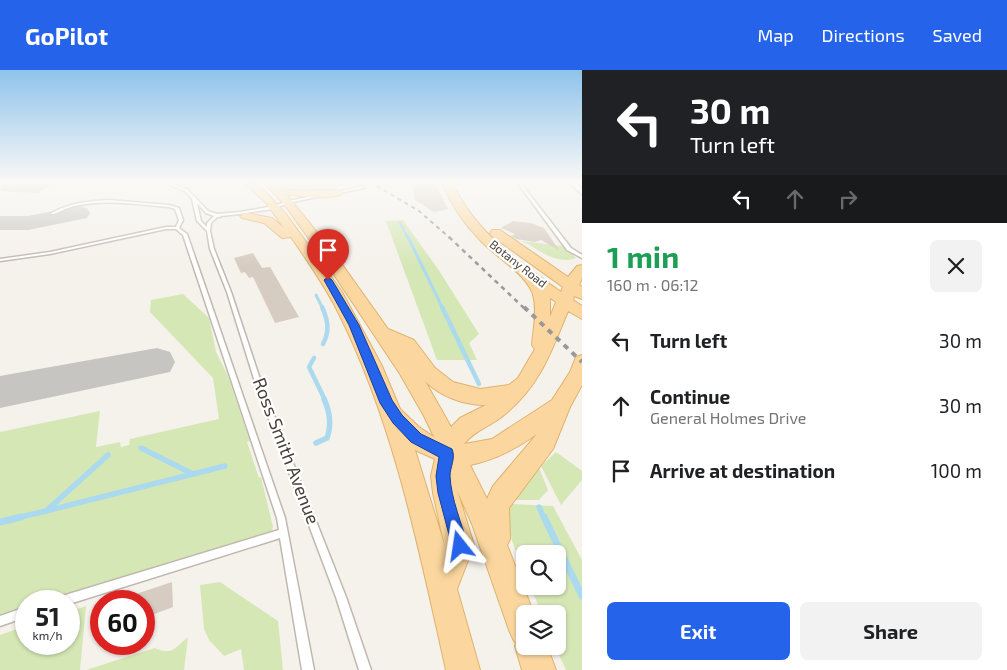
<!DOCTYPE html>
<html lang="en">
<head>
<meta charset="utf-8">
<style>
	:root { --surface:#fff; --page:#f2f2f2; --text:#202124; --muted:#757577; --accent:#2563eb }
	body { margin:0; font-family:"Exo 2",sans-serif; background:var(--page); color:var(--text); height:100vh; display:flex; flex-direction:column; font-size:19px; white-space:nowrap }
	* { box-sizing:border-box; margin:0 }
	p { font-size:16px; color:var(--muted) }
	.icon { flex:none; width:28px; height:28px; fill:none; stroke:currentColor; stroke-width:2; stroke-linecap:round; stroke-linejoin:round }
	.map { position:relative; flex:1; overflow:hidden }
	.drawer { display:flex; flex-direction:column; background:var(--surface); width:425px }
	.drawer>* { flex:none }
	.top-card { background:#202124; color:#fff; overflow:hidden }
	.controls { position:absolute; left:516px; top:475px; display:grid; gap:10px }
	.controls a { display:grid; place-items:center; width:50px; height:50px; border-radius:8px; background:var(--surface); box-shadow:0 1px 4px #0004; font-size:25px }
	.speed { position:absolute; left:15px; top:520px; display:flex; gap:10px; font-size:25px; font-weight:700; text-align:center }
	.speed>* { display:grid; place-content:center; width:65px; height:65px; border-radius:50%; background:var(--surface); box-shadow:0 1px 4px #0004; line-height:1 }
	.speed small { font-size:12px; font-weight:400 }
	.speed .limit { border:8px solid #d22; background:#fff; color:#111 }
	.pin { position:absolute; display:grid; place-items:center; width:42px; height:42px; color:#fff; margin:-51px -21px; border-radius:50% 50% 50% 0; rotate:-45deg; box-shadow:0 0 5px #0007 }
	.pin .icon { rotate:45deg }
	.me { position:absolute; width:55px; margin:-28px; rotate:345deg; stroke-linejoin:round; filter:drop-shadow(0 0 4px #0008) }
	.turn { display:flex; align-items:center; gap:18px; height:105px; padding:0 25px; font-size:22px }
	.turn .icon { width:65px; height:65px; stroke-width:2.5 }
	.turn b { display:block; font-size:35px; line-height:42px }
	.lanes { display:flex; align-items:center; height:48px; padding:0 25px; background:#0003; justify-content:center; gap:25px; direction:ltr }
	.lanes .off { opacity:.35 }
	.round { display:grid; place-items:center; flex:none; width:52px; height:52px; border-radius:8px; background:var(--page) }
	.overview { display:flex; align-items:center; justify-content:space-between; height:85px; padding:0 25px }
	h1 { font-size:30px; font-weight:700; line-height:38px; color:#1e9e55 }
	.action { display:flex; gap:10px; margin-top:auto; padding:10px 25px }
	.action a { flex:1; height:58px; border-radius:8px; background:var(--accent); color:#fff; font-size:20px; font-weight:700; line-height:58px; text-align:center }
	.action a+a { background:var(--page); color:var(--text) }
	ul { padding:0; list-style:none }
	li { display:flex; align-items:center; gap:15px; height:65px; padding:0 25px }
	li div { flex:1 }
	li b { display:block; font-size:19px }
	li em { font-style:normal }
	header { display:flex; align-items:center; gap:30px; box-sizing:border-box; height:70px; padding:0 25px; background:var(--accent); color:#fff }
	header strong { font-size:24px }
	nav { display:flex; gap:28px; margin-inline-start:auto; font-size:18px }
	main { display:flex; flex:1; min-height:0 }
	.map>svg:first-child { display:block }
	.green { fill:#d6e7b6 }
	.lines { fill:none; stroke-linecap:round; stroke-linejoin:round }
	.stream-far4 { stroke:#abdaef; stroke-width:2.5 }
	.stream-far3 { stroke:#abdaef; stroke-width:3 }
	.stream-far2 { stroke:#abdaef; stroke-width:4.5 }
	.stream-far1 { stroke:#abdaef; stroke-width:5.5 }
	.stream { stroke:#abdaef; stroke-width:7 }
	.taxiway { fill:#c7c5c2; fill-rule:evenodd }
	.building { fill:#d6ccc1 }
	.service-casing { stroke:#c0b8ae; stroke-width:3 }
	.minor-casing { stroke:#c0b8ae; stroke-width:3 }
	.primary-casing { stroke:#e0b26e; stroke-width:2 }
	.service { fill:#fff; fill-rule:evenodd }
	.minor { fill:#fff; fill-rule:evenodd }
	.primary { fill:#fbd79f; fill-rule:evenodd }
	.rail-far2 { stroke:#999; stroke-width:2; stroke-dasharray:4 4; stroke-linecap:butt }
	.rail-far1 { stroke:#999; stroke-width:2.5; stroke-dasharray:4.5 4.5; stroke-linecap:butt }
	.rail { stroke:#999; stroke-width:4; stroke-dasharray:5.5 5.5; stroke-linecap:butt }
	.route { fill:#2563eb; stroke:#184099 }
	.labels { text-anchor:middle; stroke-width:4.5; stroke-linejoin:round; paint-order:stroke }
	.far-street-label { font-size:12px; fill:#494139; stroke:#fff }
	.near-street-label { font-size:18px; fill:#494139; stroke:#fff }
</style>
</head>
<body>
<header>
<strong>GoPilot</strong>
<nav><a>Map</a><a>Directions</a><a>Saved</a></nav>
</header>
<main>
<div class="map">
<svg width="582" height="600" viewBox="0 0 582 600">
	<rect width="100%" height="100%" fill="#f5f1eb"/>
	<!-- green -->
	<g class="green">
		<path d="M277 112H347L354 114C329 120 300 127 277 112Z"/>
		<polygon points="403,150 438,199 479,264 469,273 477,290 437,290 386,151"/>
		<path d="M522 171 563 176 576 188C556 196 539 179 522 171Z"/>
		<polygon points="183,224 209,248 216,282 228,306 250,371 247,372 259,408 261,407 273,457 271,463 230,477 170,492 70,526 69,528 61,531 26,531 26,542 0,551 0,362 100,341 96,377 120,372 121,377 129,375 130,369 219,349 213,308 150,242 151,230"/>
		<polygon points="556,382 582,401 582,410 561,435 541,396"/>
		<polygon points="539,398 548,420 539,430 513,430"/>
		<path d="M512 434 553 436 582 490V600H566L555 576H558V544H542L530 516H558V484H525V504C516 483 507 462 507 439Z"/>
		<polygon points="220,512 278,551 283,600 244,600 241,579 224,586 209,570 204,559 200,515"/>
		<polygon points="86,536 80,600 0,600 0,565 26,556 26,574 69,574 69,542"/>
		<path d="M188 567 184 600H86L155 578C172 586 175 578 188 567Z"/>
	</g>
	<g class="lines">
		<!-- stream-far4 -->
		<polyline class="stream-far4" points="400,153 408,168"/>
		<!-- stream-far3 -->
		<g class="stream-far3">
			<polyline points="408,167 443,239"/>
			<polyline points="316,225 323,239"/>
		</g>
		<!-- stream-far2 -->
		<g class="stream-far2">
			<path d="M322 237C328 250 330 261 323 274"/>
			<polyline points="442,237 479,314"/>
			<polyline points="314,288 309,297 325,330"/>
		</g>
		<!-- stream-far1 -->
		<g class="stream-far1">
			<path d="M316 373 327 368C332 354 330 342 324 329"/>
			<polyline points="193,404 225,396"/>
			<polyline points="539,437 544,448"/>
			<polyline points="46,441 193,404 141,378"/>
			<polyline points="16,448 46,441 108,385"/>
		</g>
		<!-- stream -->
		<g class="stream">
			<polyline points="544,447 582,526"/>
			<polyline points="0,452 21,447"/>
		</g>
		<!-- taxiway -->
		<g class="taxiway">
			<polygon points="79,136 87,138 90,143 87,148 28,160 0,160 0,146 28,146"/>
			<polygon points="157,278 170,282 175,292 170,302 0,338 0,306"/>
		</g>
	</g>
	<!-- building -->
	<g class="building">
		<polygon points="1,112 56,112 37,123 1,121"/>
		<polygon points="412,112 435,113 448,139 434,142 415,130"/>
		<polygon points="513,151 531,153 544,158 559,180 541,170 535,172 516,169 511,166 515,164 501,158"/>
		<polygon points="253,183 262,198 270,197 299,247 275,253 253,207 249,208 245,202 241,203 234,188"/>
		<polygon points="172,512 173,537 144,548 144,531 121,531 121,529"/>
	</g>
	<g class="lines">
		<!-- service casing -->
		<g class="service-casing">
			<g id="service">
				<path d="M164 112H168L188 120 208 141 217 144 240 142 274 136 288 131 323 124 325 125 289 133 272 139 240 144 221 146 220 147H217L211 153 210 161 214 179 231 222 261 312 346 527 371 600H359L336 527 255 312 227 222 210 179 207 161 197 151 192 129 186 122ZM197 133 206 143 214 146 207 153V157L201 151Z"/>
				<polygon points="517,112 520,112 571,178 582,185 582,188 567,180"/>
				<polygon points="363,116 364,118 335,124 333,123"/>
				<path d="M109 130 169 135 179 138 183 150 179 158 187 164 285 448 314 600H302L280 468 69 534V531H57L58 527 62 526 279 460 277 448 183 165 176 159H166L50 184 0 191V189L50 182 166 157H176L179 150 175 139 169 137C144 135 119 131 95 133 86 134 76 135 68 138 62 140 56 145 50 144 68 133 89 131 109 130Z"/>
				<polygon points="26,537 26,547 0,556 0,546"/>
			</g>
		</g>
		<!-- minor casing -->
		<g class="minor-casing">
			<polygon id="minor" points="568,112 575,112 582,119 582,124"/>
		</g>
		<!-- primary casing -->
		<g class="primary-casing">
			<path id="primary" d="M244 112H255L260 116 286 144 342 222 382 296 400 339 419 357 434 367 424 346 400 304 325 191 284 134 263 112H274C290 128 321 116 342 121L343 123C334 131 299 126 286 124L336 186 388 259 414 270 435 298 453 312 480 319 509 315 518 308 535 279 532 275C533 261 537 243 534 229 531 206 495 187 480 170 463 153 451 134 442 112H452C474 161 518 192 561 222L563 217 492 166 490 163 492 160H500L568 207 577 196 582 195V208L579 215 582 217V229L574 226 573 230 582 236V249L568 241C551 282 540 316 504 345 490 357 476 359 464 374L492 369 552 330 570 302 576 287 582 285V315L570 337 553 379 509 438 510 469 507 475 534 544H525V576H547L556 600H522L515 576 516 572 514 571 509 560 472 454 457 420 474 475 457 519 480 600H446C419 480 395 356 339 244 326 217 308 192 291 167L282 168 264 153 242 148 240 146 246 143 272 148 284 158 266 133ZM549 227 556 232 550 247V228ZM425 311C441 327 464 335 486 335L460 348 451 357ZM537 364 493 416 487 429 470 395C495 390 516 379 537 364ZM415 380 435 389 431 406 433 423 445 477Z"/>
		</g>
		<!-- service -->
		<use href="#service" class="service"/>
		<!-- minor -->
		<use href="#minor" class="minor"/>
		<!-- primary -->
		<use href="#primary" class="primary"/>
		<!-- rail-far2 -->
		<polyline class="rail-far2" points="370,112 419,141 450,168"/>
		<!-- rail-far1 -->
		<polyline class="rail-far1" points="449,167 525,239"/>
		<!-- rail -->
		<polyline class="rail" points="524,237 582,292"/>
	</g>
	<!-- sky -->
	<linearGradient id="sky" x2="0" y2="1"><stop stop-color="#8fc3eb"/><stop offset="0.57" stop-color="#faf9f6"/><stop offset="1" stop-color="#faf9f6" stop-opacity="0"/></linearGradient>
	<rect width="582" height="196" fill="url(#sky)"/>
	<!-- route -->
	<path class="route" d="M328 207 332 210 359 255 392 330 402 345 421 364 452 379C456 388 450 397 450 406 451 429 462 454 468 476L466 481 460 484 454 481 452 476 438 423 436 406 439 387 411 372 393 353 380 333 349 255 324 210Z"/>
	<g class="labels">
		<!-- far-street labels -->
		<g class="far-street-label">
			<text transform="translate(518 194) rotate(38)" y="4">Botany Road</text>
		</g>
		<!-- near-street labels -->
		<g class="near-street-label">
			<text transform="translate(286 381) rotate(69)" y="6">Ross Smith Avenue</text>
		</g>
	</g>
</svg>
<div class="controls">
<a><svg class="icon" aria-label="search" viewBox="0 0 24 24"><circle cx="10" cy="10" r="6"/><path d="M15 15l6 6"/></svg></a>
<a><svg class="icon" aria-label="layers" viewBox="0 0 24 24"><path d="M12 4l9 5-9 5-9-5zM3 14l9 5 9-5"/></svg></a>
</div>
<div class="speed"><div>51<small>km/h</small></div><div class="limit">60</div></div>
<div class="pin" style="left:328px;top:210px;background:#d93025"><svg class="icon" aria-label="arrive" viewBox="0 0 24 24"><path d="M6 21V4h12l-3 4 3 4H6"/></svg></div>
<svg class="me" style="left:460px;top:476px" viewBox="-20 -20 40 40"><path d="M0-17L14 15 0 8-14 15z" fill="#2563eb" stroke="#fff" stroke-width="4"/></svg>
</div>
<section class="drawer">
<div class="top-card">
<div class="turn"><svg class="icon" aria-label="left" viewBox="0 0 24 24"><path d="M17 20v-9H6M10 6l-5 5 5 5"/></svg><div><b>30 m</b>Turn left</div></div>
<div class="lanes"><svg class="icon" aria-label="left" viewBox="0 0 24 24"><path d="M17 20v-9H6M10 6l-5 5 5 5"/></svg><svg class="icon off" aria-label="ahead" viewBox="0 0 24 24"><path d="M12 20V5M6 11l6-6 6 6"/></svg><svg class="icon off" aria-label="right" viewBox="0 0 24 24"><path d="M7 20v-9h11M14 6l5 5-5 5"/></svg></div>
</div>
<div class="overview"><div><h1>1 min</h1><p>160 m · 06:12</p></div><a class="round"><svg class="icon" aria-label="close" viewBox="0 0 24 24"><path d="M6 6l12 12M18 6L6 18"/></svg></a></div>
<ul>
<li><svg class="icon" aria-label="left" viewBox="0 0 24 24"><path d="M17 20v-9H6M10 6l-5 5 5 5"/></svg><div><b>Turn left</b></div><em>30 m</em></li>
<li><svg class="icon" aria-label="ahead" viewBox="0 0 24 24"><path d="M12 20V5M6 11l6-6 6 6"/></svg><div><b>Continue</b><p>General Holmes Drive</p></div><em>30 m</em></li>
<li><svg class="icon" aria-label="arrive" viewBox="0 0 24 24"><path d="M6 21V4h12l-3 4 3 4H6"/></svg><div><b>Arrive at destination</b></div><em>100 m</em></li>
</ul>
<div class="action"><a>Exit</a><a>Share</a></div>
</section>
</main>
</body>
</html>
